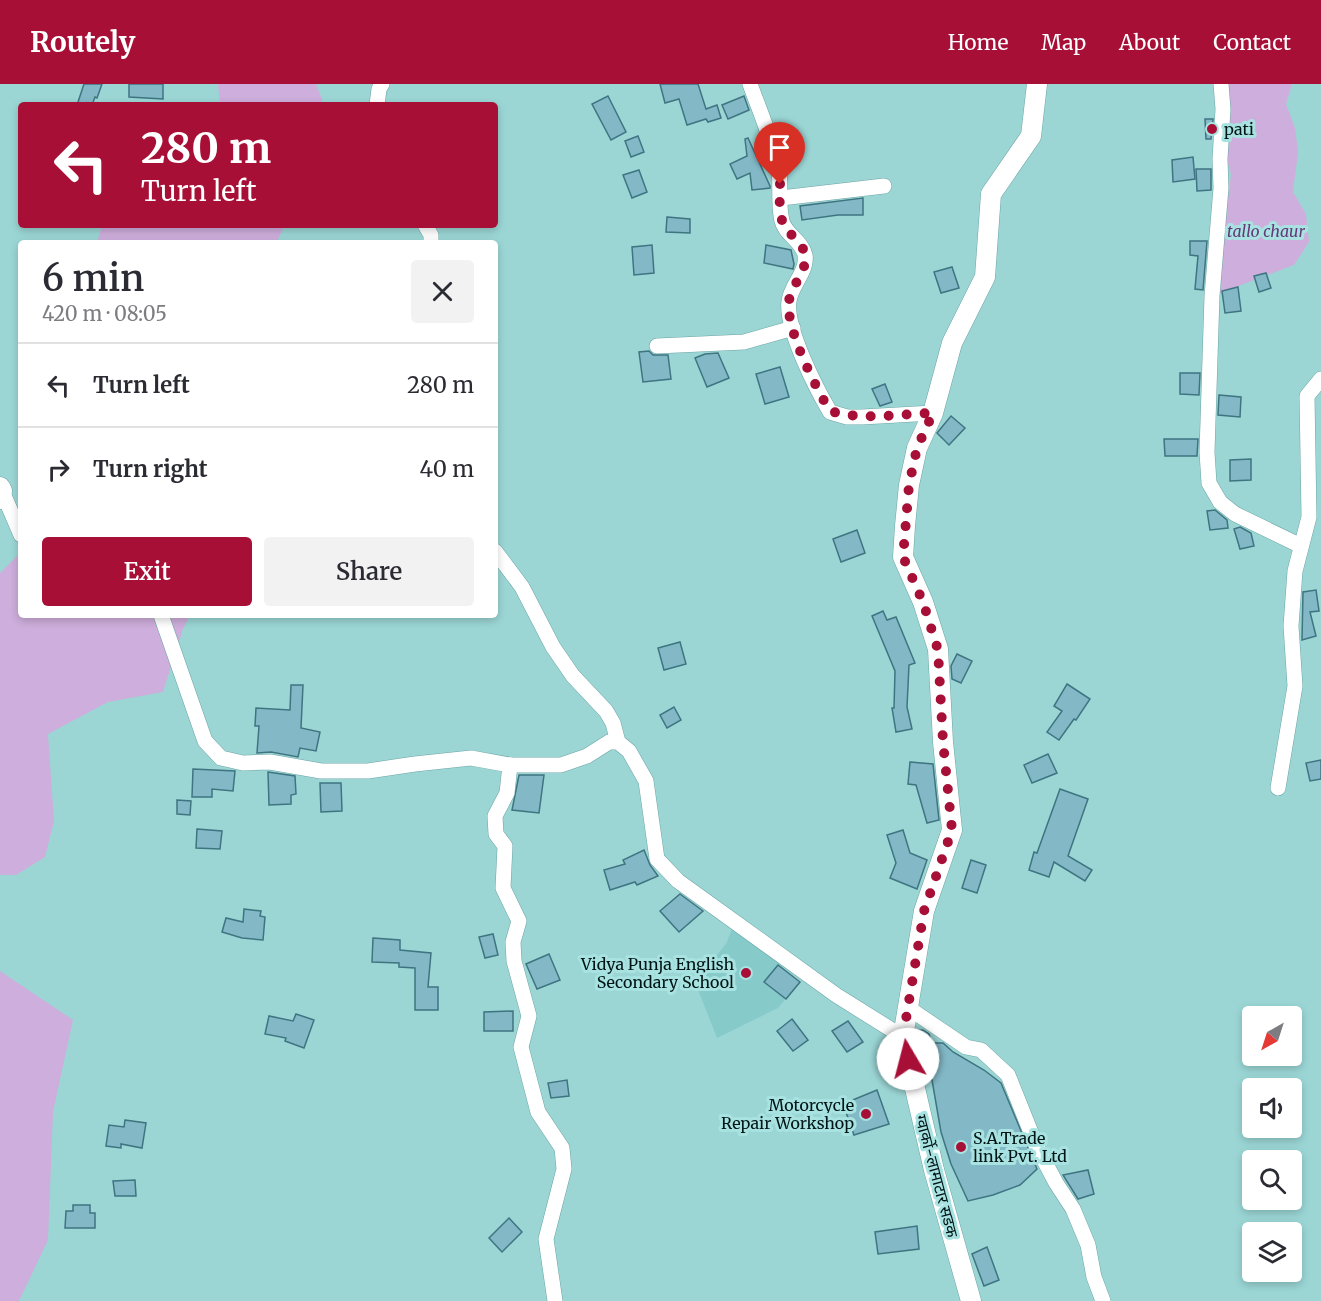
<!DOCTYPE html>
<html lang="en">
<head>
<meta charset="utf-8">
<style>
	:root { --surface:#fff; --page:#f2f2f3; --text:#2b2b33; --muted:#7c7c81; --line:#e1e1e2; --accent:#a70f37 }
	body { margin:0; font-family:Merriweather,"Noto Sans Devanagari",serif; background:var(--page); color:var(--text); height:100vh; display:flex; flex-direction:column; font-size:22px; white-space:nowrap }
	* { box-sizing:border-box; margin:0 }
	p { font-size:20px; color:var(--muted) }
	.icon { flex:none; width:33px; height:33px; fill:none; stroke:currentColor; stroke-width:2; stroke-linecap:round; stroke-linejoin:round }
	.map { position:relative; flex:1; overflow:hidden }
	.details { position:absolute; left:18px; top:156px; width:480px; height:378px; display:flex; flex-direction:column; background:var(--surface); border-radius:6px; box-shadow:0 3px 9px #0003 }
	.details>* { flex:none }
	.guide { position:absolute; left:18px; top:18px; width:480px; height:126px; border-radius:6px; box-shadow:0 3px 9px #0003; background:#a70f37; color:#fff; overflow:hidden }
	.needle { width:39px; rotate:219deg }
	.buttons { position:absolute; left:1242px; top:922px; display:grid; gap:12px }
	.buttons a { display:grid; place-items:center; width:60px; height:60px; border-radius:6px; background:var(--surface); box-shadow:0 3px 9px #0003; font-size:30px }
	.pin { position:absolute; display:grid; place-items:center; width:51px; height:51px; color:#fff; margin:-62px -26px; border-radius:50% 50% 50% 0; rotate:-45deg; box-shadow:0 0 6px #0007 }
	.pin .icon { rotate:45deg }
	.me { position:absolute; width:66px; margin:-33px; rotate:352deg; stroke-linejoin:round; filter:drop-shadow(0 0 4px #0008) }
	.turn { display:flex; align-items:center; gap:21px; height:126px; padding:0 24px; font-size:27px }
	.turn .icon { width:78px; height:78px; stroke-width:2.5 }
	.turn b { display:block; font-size:42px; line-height:51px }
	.round { display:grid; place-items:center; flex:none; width:63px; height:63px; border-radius:6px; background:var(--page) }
	.overview { display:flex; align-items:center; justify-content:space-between; height:102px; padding:0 24px }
	h1 { font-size:36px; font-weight:600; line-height:45px }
	.button { display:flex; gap:12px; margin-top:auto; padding:12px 24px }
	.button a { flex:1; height:69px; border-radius:6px; background:var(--accent); color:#fff; font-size:24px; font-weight:600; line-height:69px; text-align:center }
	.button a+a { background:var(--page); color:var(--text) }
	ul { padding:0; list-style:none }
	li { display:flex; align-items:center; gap:18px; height:84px; padding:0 24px; border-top:2px solid var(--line) }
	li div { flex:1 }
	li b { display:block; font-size:22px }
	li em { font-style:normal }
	header { display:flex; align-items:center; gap:36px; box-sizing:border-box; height:84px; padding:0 30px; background:var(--accent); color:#fff }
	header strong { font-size:28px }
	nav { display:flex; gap:33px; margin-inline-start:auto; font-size:21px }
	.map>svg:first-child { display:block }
	.built { fill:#86caca }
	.green { fill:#ceaedc }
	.building { fill:#83b9c7; stroke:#3f7481; stroke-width:1.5 }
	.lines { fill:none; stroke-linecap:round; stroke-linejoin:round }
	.minor-casing { stroke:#6ba5a5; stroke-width:16 }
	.major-casing { stroke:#6ba5a5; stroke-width:21 }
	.minor { stroke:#fff; stroke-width:15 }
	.major { stroke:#fff; stroke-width:20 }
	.route { stroke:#a70f37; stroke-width:10; stroke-dasharray:0 18 }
	.poi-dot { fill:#a70f37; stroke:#a8e3e2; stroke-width:2 }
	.labels { text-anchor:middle; stroke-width:6; stroke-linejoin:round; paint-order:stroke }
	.poi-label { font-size:16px; fill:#001415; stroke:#a8e3e2; text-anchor:start }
	.park-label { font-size:16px; font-style:italic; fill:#653877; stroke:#a8e3e2 }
	.street-label { font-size:16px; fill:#001415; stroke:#a8e3e2 }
</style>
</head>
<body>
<header>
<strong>Routely</strong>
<nav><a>Home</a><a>Map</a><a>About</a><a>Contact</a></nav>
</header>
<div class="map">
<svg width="1321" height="1217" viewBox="0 0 1321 1217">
	<rect width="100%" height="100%" fill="#9bd6d5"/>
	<!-- built -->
	<polygon class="built" points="734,840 779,877 779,880 800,898 778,924 717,954 695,898 726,860"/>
	<!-- green -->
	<g class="green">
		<polygon points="218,0 316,0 322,15 322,21 220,21"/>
		<polygon points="1221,0 1292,0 1286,20 1295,44 1298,68 1293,108 1306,130 1309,158 1294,181 1212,212 1223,155 1231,91 1223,60"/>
		<polygon points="102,141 285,141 276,159 97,159"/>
		<polygon points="21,468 21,531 190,531 183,545 163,608 108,618 48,650 54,737 45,773 16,791 0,791 0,489"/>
		<polygon points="0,887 73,936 53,1028 48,1156 19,1217 0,1217"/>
	</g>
	<!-- building -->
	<g class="building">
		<polygon points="84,0 102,0 97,14 95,13 92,21 77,21"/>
		<polygon points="129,0 163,0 163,15 129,13"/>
		<polygon points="660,0 698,0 706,25 717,21 721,34 708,38 706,35 687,41 679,15 665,19"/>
		<polygon points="608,12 626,48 611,56 592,20"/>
		<polygon points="744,12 749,26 728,35 722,21"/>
		<polygon points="1205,35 1213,35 1211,55 1206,55"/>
		<polygon points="638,52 644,68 631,73 625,57"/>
		<polygon points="748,54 770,102 770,104 752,106 750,89 737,95 730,80 747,72 745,55"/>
		<polygon points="1193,73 1195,95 1173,98 1172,76"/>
		<polygon points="1196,85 1211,85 1211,106 1197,107"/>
		<polygon points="639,86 647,108 632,114 623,91"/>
		<polygon points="863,114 863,131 838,131 802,136 800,122"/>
		<polygon points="667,133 690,135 690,149 666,148"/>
		<polygon points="1190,157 1207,157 1203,206 1195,205 1198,172 1190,171"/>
		<polygon points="652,161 654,189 634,191 632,163"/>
		<polygon points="766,161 791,166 794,180 793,185 764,179"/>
		<polygon points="952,183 959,204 941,209 934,188"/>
		<polygon points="1266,189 1271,204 1259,208 1254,192"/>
		<polygon points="1238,203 1241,227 1225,229 1222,207"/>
		<polygon points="649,267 653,271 668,271 671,295 643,298 639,268"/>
		<polygon points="718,269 729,294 707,303 695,274 705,270"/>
		<polygon points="780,283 789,313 765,320 756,290"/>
		<polygon points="1180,289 1200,289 1199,311 1180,310"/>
		<polygon points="885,300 892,318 880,322 872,305"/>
		<polygon points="1219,311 1241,313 1240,333 1218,331"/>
		<polygon points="951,332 965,344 949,361 937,349"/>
		<polygon points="1164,355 1198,355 1197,372 1165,372"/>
		<polygon points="1251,375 1251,396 1230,397 1230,376"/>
		<polygon points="1215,426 1227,436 1228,444 1210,446 1207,427"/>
		<polygon points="1240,443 1251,449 1254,462 1240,465 1234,445"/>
		<polygon points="857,446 865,469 841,478 833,455"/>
		<polygon points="1316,506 1319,527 1310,528 1316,552 1302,556 1303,508"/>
		<polygon points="883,527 887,536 896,533 915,579 909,581 907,623 912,645 896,648 892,624 894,624 895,587 872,532"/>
		<polygon points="680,558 686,580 664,586 658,564"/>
		<polygon points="957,570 972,577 961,599 952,595 951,582"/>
		<polygon points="1067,600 1090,615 1076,636 1074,635 1059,656 1047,648 1062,627 1054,622"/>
		<polygon points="291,601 303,601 301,644 320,648 316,667 300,664 298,673 271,668 257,669 259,642 255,642 256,624 290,626"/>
		<polygon points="674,623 681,636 667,644 660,631"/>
		<polygon points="1048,670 1057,689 1032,699 1024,681"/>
		<polygon points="1321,676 1321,695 1310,697 1306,679"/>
		<polygon points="910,678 933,680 939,736 927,739 916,701 908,700"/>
		<polygon points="193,685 235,687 233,707 212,705 212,713 192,713"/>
		<polygon points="268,688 295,692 296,710 291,711 291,720 269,721"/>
		<polygon points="519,691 544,691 539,729 512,726"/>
		<polygon points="320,699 341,699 342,727 321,728"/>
		<polygon points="1060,705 1088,715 1068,772 1092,786 1085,797 1054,778 1049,793 1029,786 1034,768 1037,769"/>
		<polygon points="177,716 191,717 190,731 177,730"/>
		<polygon points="197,745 222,747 220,765 196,764"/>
		<polygon points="903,746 910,769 927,776 917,805 890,794 896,779 887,751"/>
		<polygon points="644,766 650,781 658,792 637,801 635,798 610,806 604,786 625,780 623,776"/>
		<polygon points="971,776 986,781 977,809 962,804"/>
		<polygon points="680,810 703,827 679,848 660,827"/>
		<polygon points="244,825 261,827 260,832 265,833 263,856 242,854 222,848 226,834 243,838"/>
		<polygon points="493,850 498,871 485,874 479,853"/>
		<polygon points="373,854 400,856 400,866 431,869 428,903 438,903 438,926 415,926 415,884 399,883 399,879 372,878"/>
		<polygon points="549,870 560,896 537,905 526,880"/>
		<polygon points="778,881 800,898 786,915 764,898"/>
		<polygon points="513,927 513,947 484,947 484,928"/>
		<polygon points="296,930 314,936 304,964 285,957 286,954 265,950 269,932 293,937"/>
		<polygon points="792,935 808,956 793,967 777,947"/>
		<polygon points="848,937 863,958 847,968 832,947"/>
		<polygon points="923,946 929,950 932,959 943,959 953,968 984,986 1001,999 1037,1085 1020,1101 993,1111 968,1117 951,1080 941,1048 928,973 920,975 915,953 916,947"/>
		<polygon points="567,996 569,1012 551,1014 548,999"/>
		<polygon points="877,1006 889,1040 854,1051 843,1020"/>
		<polygon points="125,1036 146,1039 142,1064 121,1060 121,1064 106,1062 109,1041 124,1043"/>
		<polygon points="1088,1086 1094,1110 1078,1115 1063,1091"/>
		<polygon points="135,1096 136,1112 115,1112 113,1097"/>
		<polygon points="73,1121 90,1121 90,1129 95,1129 95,1144 65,1144 66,1127 73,1127"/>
		<polygon points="509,1134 522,1148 502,1168 489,1154"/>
		<polygon points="917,1142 919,1165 878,1170 875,1148"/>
		<polygon points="987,1163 999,1196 984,1202 972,1170"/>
	</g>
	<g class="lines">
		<!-- minor casing -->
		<g class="minor-casing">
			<g id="minor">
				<path d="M750 0C760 28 773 57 779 87 781 103 778 121 782 137 785 150 802 157 805 171 808 187 791 201 789 217 785 244 816 304 830 328L847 333H862L933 329"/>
				<polyline points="1221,0 1223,25 1220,75 1221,104 1212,212 1207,368 1209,399 1220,418 1235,430 1301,462"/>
				<polyline points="377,21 379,5 382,0"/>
				<polyline points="781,114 884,102"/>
				<polyline points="425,141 431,151 431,159"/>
				<polyline points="657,262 744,258 793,244"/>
				<polyline points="2,407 21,451"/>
				<polyline points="495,467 522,503 553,563 573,592 606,627 613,639 618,658"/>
				<polyline points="161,531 205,657 221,674 243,679 270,678 321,687 368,687 415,680 471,674 510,681 507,709 495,732 496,750 505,762 503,804 519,837 513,858 514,877 529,932 521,963 538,1028 562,1064 564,1085 546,1155 555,1217"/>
				<polyline points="510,681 561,681 587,672 609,658 618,658 629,667 646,697 657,775 678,797 703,815 836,911 903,953"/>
				<polyline points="1278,704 1295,602 1291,542 1295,487 1309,433 1307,312 1321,295"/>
				<polyline points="907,923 966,963 981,966 1008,991 1036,1061 1056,1099 1073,1125 1088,1161 1094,1193 1103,1217"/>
			</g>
		</g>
		<!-- major casing -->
		<g class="major-casing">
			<g id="major">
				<polyline points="0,403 2,407 0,415"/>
				<polyline points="971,1217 934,1086 903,953 924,827 952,746 943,658 938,565 923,518 903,473 905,442 909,401 917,364 933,329 952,259 985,193 991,110 1031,52 1037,0"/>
			</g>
		</g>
		<!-- minor -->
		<use href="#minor" class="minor"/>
		<!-- major -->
		<use href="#major" class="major"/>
	</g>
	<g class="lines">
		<!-- route -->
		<path class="route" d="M780 100C780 112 778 130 784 141 789 151 802 158 805 170 808 187 791 201 789 217 785 244 816 304 830 327 864 337 899 330 933 329L917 364 909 401 903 473 923 518 938 566 943 658 952 746 924 827 903 953 908 975"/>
	</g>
	<!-- markers -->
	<g class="poi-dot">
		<circle cx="1212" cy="45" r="6"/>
		<circle cx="746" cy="889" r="6"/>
		<circle cx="866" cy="1030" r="6"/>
		<circle cx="961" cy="1063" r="6"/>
	</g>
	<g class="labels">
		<!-- poi labels -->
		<g class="poi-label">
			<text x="1224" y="51">pati</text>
			<text x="734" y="886" text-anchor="end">Vidya Punja English<tspan x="734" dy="18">Secondary School</tspan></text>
			<text x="854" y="1027" text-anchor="end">Motorcycle<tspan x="854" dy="18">Repair Workshop</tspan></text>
			<text x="973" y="1060">S.A.Trade<tspan x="973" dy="18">link Pvt. Ltd</tspan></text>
		</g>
		<!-- park labels -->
		<g class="park-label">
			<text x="1266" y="153">tallo chaur</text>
		</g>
		<!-- street labels -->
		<g class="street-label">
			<text transform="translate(937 1092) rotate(75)" y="6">ग्वार्को-लामाटार सडक</text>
		</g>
	</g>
</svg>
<div class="buttons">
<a><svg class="needle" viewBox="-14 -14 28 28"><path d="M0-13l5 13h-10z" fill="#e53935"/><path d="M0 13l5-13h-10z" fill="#7c7c81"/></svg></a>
<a><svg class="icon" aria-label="sound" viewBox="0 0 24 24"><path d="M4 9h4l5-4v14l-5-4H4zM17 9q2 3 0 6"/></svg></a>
<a><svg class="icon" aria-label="search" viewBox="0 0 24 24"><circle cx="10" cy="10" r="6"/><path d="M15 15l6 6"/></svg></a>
<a><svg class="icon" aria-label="layers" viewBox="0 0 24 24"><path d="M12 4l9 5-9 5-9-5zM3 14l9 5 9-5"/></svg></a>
</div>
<div class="pin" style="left:780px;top:100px;background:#d93025"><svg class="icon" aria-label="arrive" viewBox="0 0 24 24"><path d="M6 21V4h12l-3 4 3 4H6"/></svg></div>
<svg class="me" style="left:908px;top:975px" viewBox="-20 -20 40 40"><circle r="19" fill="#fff"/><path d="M0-13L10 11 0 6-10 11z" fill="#a70f37"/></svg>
<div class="guide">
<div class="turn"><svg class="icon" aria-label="left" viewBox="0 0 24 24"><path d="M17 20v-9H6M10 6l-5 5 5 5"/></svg><div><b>280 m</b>Turn left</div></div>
</div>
<section class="details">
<div class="overview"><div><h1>6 min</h1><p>420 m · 08:05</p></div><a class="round"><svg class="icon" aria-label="close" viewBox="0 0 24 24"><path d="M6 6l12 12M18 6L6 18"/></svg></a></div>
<ul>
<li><svg class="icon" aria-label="left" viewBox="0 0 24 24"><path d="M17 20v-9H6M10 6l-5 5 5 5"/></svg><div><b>Turn left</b></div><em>280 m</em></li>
<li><svg class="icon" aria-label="right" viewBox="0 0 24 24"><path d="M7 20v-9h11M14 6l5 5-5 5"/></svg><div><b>Turn right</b></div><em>40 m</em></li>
</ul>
<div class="button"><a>Exit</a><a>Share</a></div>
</section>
</div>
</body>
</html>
